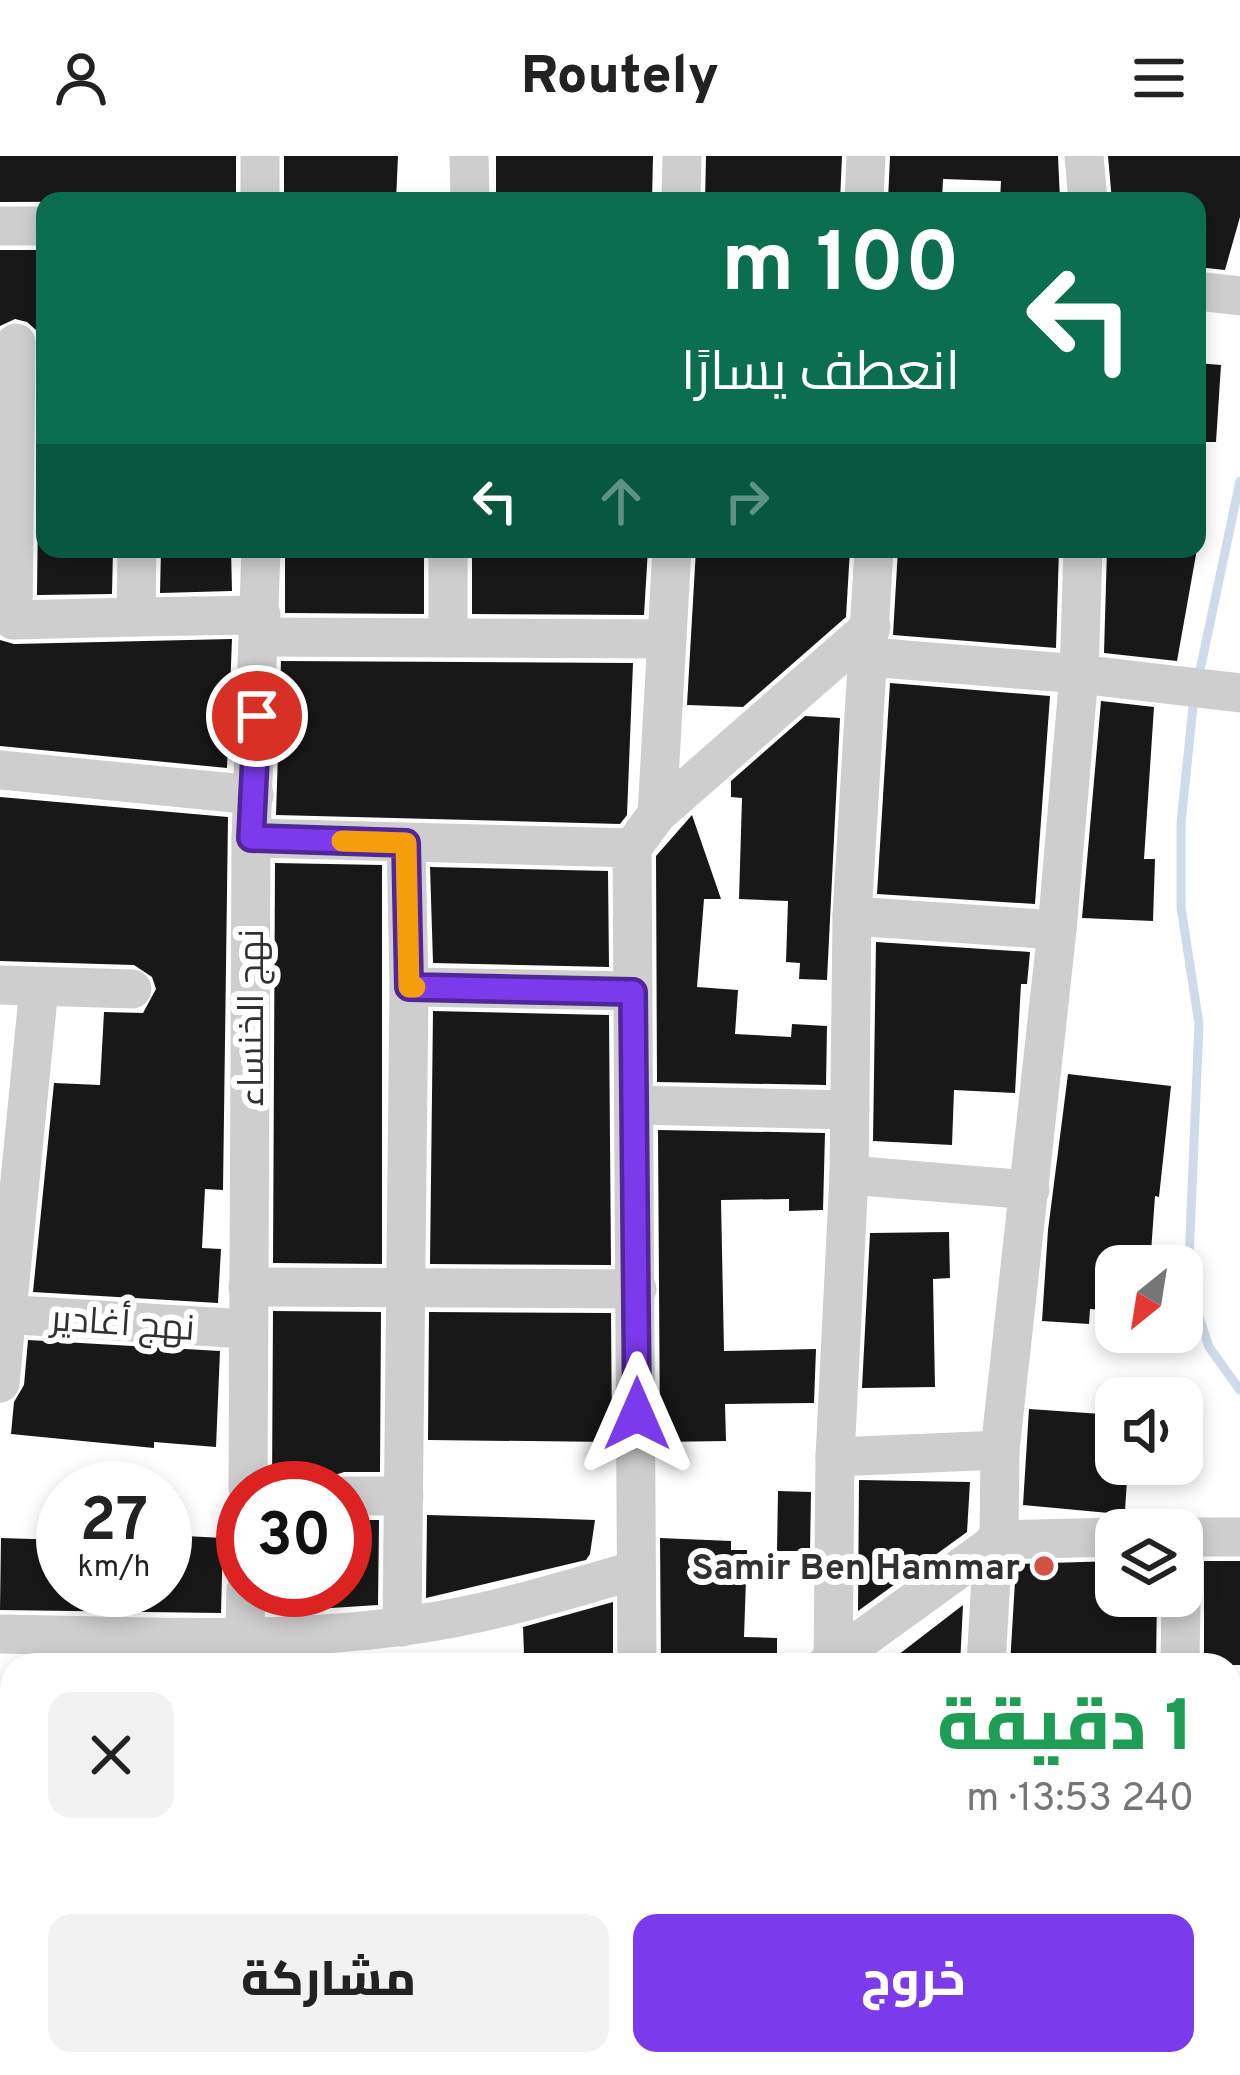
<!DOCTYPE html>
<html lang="ar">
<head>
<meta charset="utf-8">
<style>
	:root { --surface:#fff; --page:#f2f2f2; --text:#222; --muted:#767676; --accent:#7c3aed }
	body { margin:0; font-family:Overpass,Cairo,sans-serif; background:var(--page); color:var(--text); direction:rtl; height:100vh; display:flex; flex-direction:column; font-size:45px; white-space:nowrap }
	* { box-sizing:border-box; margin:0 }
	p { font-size:39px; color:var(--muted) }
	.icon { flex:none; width:66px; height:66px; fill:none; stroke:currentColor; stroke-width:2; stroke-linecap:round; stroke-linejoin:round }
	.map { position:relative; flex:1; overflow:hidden; direction:ltr }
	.panel { position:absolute; left:0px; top:1497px; width:1242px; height:423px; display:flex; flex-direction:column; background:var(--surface); border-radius:36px 36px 0 0; box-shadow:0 6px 18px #0003; direction:rtl }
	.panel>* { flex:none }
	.top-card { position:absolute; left:36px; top:36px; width:1170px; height:366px; border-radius:24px; box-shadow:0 6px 18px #0003; direction:rtl; background:#0b6e4f; color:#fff; overflow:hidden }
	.needle { width:78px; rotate:210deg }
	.controls { position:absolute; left:1095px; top:1089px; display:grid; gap:24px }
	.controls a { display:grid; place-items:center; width:108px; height:108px; border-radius:24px; background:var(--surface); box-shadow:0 6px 18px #0003; font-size:60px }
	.speed { position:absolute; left:36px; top:1305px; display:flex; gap:24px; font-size:60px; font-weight:700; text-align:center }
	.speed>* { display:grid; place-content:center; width:156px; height:156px; border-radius:50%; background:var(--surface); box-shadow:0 6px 18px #0003; line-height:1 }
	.speed small { font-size:30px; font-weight:400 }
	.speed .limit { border:18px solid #d22; background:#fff; color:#111 }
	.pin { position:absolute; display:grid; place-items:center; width:102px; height:102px; color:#fff; margin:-51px; border:6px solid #fff; border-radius:50%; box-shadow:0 3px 12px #0007 }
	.me { position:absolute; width:132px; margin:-66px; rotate:0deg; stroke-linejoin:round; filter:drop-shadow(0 0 9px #0008) }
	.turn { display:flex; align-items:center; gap:42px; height:252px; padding:0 48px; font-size:54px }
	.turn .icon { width:156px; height:156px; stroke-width:2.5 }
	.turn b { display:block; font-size:84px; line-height:102px }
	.lanes { display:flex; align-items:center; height:114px; padding:0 48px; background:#0003; justify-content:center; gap:60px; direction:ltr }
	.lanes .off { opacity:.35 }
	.round { display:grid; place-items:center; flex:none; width:126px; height:126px; border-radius:24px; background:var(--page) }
	.summary { display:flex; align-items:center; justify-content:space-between; height:204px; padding:0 48px }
	h1 { font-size:72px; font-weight:800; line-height:90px; color:#1e9e55 }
	.button { display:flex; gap:24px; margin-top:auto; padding:24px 48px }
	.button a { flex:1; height:138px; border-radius:24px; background:var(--accent); color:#fff; font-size:48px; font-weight:800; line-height:138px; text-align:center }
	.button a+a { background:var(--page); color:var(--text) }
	header { display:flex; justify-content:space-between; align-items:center; height:156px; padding:0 48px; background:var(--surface); font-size:54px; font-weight:800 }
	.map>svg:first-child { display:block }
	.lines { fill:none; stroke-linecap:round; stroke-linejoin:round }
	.stream { stroke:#cfdbea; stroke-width:9 }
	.building { fill:#181818 }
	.minor { stroke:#cecece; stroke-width:39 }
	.route-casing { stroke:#51269a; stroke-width:30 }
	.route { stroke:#7c3aed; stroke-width:21 }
	.slow { stroke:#f59e0b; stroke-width:21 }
	.poi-dot { fill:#d65145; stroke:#fff; stroke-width:4.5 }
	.labels { text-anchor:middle; stroke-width:12; stroke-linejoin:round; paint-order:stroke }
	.street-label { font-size:36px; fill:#313131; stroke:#fff }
	.poi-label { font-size:36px; font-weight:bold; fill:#313131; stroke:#fff; text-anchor:end }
</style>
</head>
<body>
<header><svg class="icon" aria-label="menu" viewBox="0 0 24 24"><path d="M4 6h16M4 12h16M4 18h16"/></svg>Routely<svg class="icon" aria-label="person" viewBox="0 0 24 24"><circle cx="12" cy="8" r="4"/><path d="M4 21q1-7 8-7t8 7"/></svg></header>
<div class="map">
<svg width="1240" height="1919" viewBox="0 0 1240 1919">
	<rect width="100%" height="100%" fill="#fff"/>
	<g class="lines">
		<!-- stream -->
		<g class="stream">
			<polyline points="1199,519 1240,325"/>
			<polyline points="1194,541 1181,667 1181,751 1199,868 1188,1128 1209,1191 1240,1234"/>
		</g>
	</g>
	<!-- building -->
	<g class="building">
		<polygon points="0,0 236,0 236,45 0,46"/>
		<polygon points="284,0 398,0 396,45 284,45"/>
		<polygon points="496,0 653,0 652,45 496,45"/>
		<polygon points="706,0 842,0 840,45 705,45"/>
		<polygon points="890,0 1058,0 1060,45 1000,45 1001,25 943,23 942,45 888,45"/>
		<polygon points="1108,0 1240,0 1240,61 1225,114 1197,111 1197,45 1112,45"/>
		<polygon points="0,94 45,94 45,393 113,393 112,438 37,439 40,186 36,174 27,166 15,163 0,170"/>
		<polygon points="1197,207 1221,209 1216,286 1197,286"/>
		<polygon points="161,393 231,393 232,435 160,437"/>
		<polygon points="285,393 424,393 424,458 285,457"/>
		<polygon points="472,393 648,393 644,459 472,458"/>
		<polygon points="696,393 850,393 846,461 743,551 687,549"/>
		<polygon points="898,393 1059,393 1056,492 893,479"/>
		<polygon points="1107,393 1197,393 1177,505 1104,497"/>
		<polygon points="232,483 227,612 0,590 0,484 14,488"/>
		<polygon points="281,505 633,507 627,659 620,668 276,659"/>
		<polygon points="890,527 1050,540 1035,748 877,738"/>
		<polygon points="1101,545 1154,551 1144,703 1155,703 1153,765 1082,762"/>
		<polygon points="805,560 840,562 827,824 799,823 800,807 786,806 788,745 739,743 742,642 731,641 731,625"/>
		<polygon points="0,641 228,661 223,1034 205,1033 202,1092 221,1093 218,1147 33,1136 54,927 100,929 104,856 143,857 156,833 152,821 134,809 0,805"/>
		<polygon points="692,659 721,743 704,743 697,831 738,834 735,878 791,881 792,868 827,870 826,929 657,926 656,700"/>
		<polygon points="275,707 382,709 382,1108 273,1107"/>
		<polygon points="430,711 608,715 609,811 433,807"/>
		<polygon points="876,786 1030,796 1027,828 1021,828 1015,937 954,934 952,989 873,985"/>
		<polygon points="433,855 609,859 611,1109 430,1108"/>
		<polygon points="1068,918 1171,930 1159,1041 1155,1040 1150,1110 1116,1110 1116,1155 1090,1153 1089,1168 1042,1165 1048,1074"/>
		<polygon points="658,974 825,977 823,1054 789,1055 789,1043 721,1044 724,1195 816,1193 814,1247 725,1248 726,1285 660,1286"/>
		<polygon points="949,1076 950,1122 933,1123 935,1231 862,1232 870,1077"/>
		<polygon points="273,1155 381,1156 380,1316 344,1316 332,1320 324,1329 272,1328"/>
		<polygon points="429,1156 611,1157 612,1286 428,1284"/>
		<polygon points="28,1184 220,1195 216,1291 154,1286 154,1292 11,1278 14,1246 24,1229"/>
		<polygon points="1029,1253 1116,1259 1116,1308 1128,1308 1125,1355 1109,1357 1023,1349"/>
		<polygon points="859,1324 970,1326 967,1376 858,1455"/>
		<polygon points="778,1335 811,1336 810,1395 777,1395"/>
		<polygon points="427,1359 537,1362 595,1364 590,1398 586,1404 426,1442"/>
		<polygon points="345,1364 379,1364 378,1449 269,1456 270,1434 345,1434"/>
		<polygon points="165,1379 223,1382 221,1457 0,1454 1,1382 63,1384 63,1434 165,1434"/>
		<polygon points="660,1382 731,1385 731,1394 747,1394 744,1481 777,1482 777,1509 661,1509"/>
		<polygon points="1116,1405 1116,1440 1157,1440 1156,1509 1010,1509 1016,1408"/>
		<rect x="1204" y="1405" width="36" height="104"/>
		<polygon points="613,1446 613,1509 551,1509 543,1498 524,1498 523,1471"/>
		<polygon points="963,1449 960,1509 885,1509"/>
		<polygon points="75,1504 220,1505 220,1509 75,1509"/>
	</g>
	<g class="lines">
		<!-- minor -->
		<g class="minor">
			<polyline points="469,0 470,45"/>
			<polyline points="1084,0 1088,45"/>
			<polyline points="260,45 260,0"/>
			<polyline points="681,45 682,0"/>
			<polyline points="864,45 866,0"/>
			<polyline points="0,70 45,70"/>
			<polyline points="1197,135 1240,140"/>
			<polyline points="16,187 13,464 136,461 137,393"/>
			<polyline points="136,461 261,459"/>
			<polyline points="261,481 667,483"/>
			<polyline points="448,482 448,393"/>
			<polyline points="869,501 1079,518 1240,537"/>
			<polyline points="0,614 254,639"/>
			<polyline points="657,658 672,393"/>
			<polyline points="251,682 632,692 637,1509"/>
			<polyline points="632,692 657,658 871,471"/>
			<polyline points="852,760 1057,774"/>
			<polyline points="0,829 132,833"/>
			<polyline points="409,831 633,835"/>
			<polyline points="636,949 850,954"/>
			<polyline points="849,1019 1030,1034"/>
			<polyline points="248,1131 637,1133"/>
			<polyline points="0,1158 246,1173"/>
			<polyline points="0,1227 39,831"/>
			<polyline points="835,1301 1000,1294"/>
			<polyline points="248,1332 251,682 261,393"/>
			<polyline points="345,1340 404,1340"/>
			<polyline points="1182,1381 1240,1381"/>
			<polyline points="999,1384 1000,1294 1057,774 1079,518 1083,393"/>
			<polyline points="402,1471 409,831 406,687"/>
			<path d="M0 1478C134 1480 271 1488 404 1470 484 1460 560 1436 636 1414"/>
			<polyline points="244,1507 246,1434"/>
			<polyline points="826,1509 999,1384 1116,1381"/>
			<polyline points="833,1509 835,1301 849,1019 852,760 874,393"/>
			<polyline points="986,1509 993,1387"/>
			<polyline points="1180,1509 1181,1440"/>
			<polyline points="1230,1663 1240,1663"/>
			<polyline points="0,1704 12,1705"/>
			<polyline points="433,1908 433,1919"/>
			<polyline points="649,1908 650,1919"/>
			<polyline points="837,1908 838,1919"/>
			<polyline points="232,1919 232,1908"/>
			<polyline points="1109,1919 1111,1908"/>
		</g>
	</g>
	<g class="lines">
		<!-- route casing -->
		<g class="route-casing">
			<polyline id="route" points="257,560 251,682 406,687 409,831 633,836 637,1258"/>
		</g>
		<!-- route -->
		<use href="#route" class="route"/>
		<!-- slow -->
		<polyline class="slow" points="342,685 406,687 409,831 415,831"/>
	</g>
	<!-- markers -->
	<circle class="poi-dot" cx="1044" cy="1410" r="12"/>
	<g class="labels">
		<!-- street labels -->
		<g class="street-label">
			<text transform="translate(250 862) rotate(-90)" y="13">نهج الخنساء</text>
			<text transform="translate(123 1166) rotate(4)" y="13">نهج أغادير</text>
		</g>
		<!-- poi labels -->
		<g class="poi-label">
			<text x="1020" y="1423">Samir Ben Hammar</text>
		</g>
	</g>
</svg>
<div class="controls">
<a><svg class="needle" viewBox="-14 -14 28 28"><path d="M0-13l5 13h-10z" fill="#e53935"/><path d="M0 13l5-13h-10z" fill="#767676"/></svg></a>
<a><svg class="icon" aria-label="sound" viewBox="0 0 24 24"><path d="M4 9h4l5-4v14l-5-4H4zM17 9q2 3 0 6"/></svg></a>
<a><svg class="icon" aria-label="layers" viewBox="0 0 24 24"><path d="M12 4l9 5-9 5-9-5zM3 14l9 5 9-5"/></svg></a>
</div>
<div class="speed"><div>27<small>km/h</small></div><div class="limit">30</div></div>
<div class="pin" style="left:257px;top:560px;background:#d93025"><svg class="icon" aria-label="arrive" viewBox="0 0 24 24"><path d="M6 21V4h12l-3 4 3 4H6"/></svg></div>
<svg class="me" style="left:637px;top:1258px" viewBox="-20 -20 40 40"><path d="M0-17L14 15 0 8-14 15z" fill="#7c3aed" stroke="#fff" stroke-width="4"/></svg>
<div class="top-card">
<div class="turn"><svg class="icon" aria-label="left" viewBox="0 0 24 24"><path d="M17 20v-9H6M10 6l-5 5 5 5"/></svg><div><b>100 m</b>انعطف يسارًا</div></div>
<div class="lanes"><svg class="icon" aria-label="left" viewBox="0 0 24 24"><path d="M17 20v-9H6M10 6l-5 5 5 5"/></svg><svg class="icon off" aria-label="ahead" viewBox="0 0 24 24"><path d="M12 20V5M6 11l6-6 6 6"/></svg><svg class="icon off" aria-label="right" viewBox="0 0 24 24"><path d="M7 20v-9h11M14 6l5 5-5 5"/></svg></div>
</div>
<section class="panel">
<div class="summary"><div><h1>1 دقيقة</h1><p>240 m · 13:53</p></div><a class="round"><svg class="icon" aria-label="close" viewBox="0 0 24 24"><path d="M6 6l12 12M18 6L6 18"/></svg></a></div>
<div class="button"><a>خروج</a><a>مشاركة</a></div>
</section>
</div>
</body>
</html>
